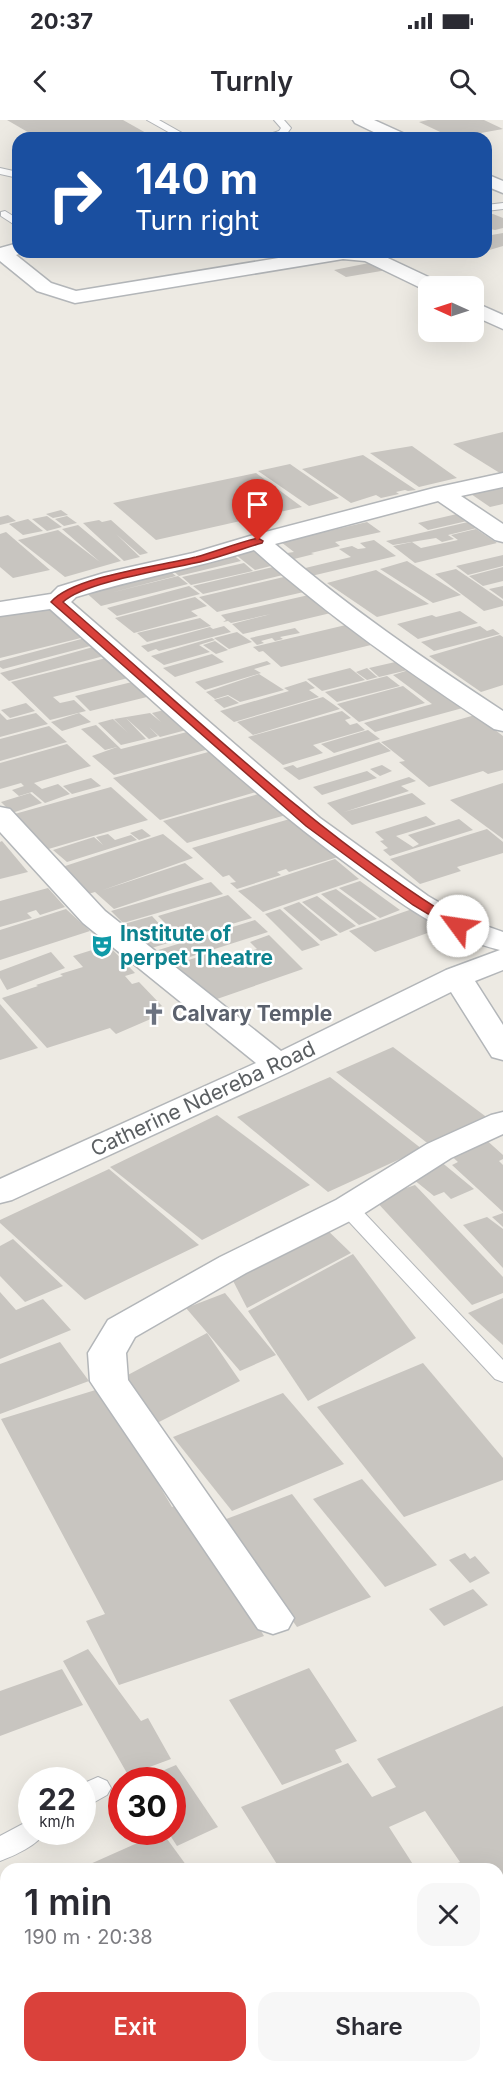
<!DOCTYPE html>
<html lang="en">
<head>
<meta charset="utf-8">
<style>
	:root { --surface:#fff; --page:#f7f7f7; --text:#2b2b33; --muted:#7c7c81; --accent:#da413b }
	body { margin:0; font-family:Inter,sans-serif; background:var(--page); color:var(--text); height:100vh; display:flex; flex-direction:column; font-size:22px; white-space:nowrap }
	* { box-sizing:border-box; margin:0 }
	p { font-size:20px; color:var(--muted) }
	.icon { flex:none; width:33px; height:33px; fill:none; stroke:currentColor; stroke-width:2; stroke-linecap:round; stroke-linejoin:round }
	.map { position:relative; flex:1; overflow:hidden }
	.drawer { position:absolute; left:0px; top:1743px; width:504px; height:210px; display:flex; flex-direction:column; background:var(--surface); border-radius:18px 18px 0 0; box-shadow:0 6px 24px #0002 }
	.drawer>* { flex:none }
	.hud { position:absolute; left:12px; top:12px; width:480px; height:126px; border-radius:18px; box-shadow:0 6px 24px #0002; background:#1a4fa0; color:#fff; overflow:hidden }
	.needle { width:39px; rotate:273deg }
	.buttons { position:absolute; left:418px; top:156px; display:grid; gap:12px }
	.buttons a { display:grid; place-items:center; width:66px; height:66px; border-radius:12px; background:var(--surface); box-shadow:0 6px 24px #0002; font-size:30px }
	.speed { position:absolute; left:18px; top:1647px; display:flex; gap:12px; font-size:30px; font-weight:700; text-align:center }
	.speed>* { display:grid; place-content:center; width:78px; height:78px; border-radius:50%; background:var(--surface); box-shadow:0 6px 24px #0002; line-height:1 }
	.speed small { font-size:15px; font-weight:400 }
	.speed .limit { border:9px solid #d22; background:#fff; color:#111 }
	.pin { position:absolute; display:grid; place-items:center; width:51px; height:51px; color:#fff; margin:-62px -26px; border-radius:50% 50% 50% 0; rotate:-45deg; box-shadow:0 0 6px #0007 }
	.pin .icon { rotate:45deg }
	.me { position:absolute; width:66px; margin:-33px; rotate:301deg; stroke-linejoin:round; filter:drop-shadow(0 0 4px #0008) }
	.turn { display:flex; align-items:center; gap:21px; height:126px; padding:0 24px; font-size:27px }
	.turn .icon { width:78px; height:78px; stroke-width:2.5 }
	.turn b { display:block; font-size:42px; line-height:51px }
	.round { display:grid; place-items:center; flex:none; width:63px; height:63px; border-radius:18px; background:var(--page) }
	.headline { display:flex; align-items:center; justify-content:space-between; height:102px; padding:0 24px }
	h1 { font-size:36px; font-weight:600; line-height:45px }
	.action { display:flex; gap:12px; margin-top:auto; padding:12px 24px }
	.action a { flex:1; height:69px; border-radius:18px; background:var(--accent); color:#fff; font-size:24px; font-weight:600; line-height:69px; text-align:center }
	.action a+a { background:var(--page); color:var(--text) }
	.status { display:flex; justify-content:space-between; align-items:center; height:42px; padding:0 30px; background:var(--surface); direction:ltr }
	.status svg { height:16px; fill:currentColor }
	header { display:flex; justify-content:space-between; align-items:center; height:78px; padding:0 24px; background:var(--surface); font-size:27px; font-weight:600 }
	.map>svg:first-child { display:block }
	.building { fill:#c8c5c0 }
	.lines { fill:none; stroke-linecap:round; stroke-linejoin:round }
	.service-casing { stroke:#b3b6b9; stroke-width:2 }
	.minor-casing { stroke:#b3b6b9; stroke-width:3 }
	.service { fill:#fff; fill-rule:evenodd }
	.minor { fill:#fff; fill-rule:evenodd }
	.route { fill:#da413b; stroke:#8e2a26; stroke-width:1.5 }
	.labels { text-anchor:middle; stroke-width:5; stroke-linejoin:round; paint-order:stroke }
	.culture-label { font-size:21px; font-weight:bold; fill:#0d838f; stroke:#fff; text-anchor:start }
	.worship-label { font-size:21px; font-weight:bold; fill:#5b616d; stroke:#fff; text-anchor:start }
	.street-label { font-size:21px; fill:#5b5f62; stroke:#fff }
</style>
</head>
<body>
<div class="status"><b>20:37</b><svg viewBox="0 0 49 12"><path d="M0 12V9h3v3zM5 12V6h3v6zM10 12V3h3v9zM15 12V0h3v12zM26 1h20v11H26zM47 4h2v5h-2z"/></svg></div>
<header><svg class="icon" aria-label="back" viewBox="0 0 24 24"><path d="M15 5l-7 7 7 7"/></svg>Turnly<svg class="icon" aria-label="search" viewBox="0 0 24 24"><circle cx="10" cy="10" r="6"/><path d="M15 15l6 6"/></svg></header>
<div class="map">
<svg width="503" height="1953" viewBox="0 0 503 1953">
	<rect width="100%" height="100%" fill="#edeae3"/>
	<!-- building -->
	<g class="building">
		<polygon points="7,0 123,0 155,18 38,18"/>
		<polygon points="428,0 484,0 503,9 453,18 419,2"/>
		<polygon points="493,94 503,98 503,108 495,110 486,108 486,95"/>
		<polygon points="503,113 503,126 486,131 486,116"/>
		<polygon points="374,142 387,150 346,157 334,150"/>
		<polygon points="503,312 503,355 453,324"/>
		<polygon points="412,326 457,358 419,367 370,333"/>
		<polygon points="363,335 416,370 408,371 405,370 396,372 399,374 381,378 376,375 351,383 302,349"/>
		<polygon points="290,344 339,378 309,386 258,351"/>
		<polygon points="256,353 302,387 156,420 113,383"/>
		<polygon points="503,364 503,384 490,387 468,372"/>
		<polygon points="61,390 68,395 53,398 46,394"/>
		<polygon points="457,394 467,401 428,410 418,403"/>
		<polygon points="8,395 16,401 0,405 0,397"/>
		<polygon points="47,396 62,407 47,411 32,399"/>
		<polygon points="67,396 77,403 64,406 55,399"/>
		<polygon points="28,399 43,411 23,415 9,404"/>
		<polygon points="99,400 102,402 111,400 148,433 140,435 116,414 140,437 124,441 83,403"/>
		<polygon points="367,402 381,412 335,422 340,426 311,433 314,434 294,439 287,433 294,432 281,422"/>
		<polygon points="468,402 477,408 448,415 454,419 442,422 436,418 393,425 386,421"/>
		<polygon points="78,405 121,441 65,457 18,420 58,410 100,442 62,409"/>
		<polygon points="476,409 497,423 415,443 393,426 412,422 421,428 458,420 451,415"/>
		<polygon points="6,412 50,450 13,458 0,447 0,414"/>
		<polygon points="374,420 396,436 307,457 297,450 351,437 339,429 352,426 358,429 366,428 360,423"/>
		<polygon points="259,429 279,444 255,450 236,435"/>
		<polygon points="232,434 241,441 179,456 170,448"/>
		<polygon points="503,435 503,446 468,455 456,446"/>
		<polygon points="407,441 461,475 433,483 380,449"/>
		<polygon points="244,443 253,451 191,465 182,457"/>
		<polygon points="273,447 283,455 203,474 193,466"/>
		<polygon points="503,447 503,461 483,466 469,456"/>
		<polygon points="166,448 176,456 110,473 178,456 188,464 101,486 82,469"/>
		<polygon points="456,449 503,481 503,486 484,491 435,454"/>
		<polygon points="376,450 429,484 377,497 327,463"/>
		<polygon points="288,456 308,471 217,492 199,477"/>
		<polygon points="189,466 200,474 117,496 107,488"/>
		<polygon points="503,466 503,479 489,469"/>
		<polygon points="313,474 335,492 243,514 232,504 271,494 231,503 228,501 223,502 226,500 221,495"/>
		<polygon points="195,477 207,486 191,491 198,496 134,513 115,498"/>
		<polygon points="46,482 85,517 0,538 0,490"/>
		<polygon points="460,491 478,503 418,519 397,504 432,495 436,497"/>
		<polygon points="200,498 211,506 147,522 137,513"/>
		<polygon points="350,504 375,524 281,547 263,531 259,532 253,527"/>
		<polygon points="224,506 231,512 159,531 156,529 148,532 141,526 210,507 213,509"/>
		<polygon points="480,506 487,511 493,509 500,514 434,531 421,522"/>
		<polygon points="295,508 300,513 280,517 283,519 275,521 272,518 261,521 264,523 257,525 250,518"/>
		<polygon points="237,512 252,522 229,529 214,518"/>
		<polygon points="500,515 503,517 503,565 481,572 429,536"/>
		<polygon points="85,518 94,525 3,549 0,547 0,541"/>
		<polygon points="212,518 215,520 199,525 210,532 164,545 151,536"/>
		<polygon points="215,521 228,530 216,534 203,525"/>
		<polygon points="93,527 104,536 9,561 0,553"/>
		<polygon points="212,534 224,542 175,557 163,548"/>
		<polygon points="110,537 132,557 53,577 60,583 74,580 86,591 50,600 11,562"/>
		<polygon points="404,540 470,586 375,612 364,603 432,584 393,555 412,549 379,557 369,548"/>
		<polygon points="267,541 271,544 254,549 261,553 205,570 195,562"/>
		<polygon points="350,548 365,560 322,571 307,559"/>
		<polygon points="367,548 376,556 378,557 367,560 356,552"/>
		<polygon points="259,554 284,570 240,582 228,575 215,579 206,572"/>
		<polygon points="387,556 400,566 337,582 325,572"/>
		<polygon points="306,561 315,568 309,570 319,577 234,602 220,591 289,571 284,568"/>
		<polygon points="132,562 155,575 90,591 75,576"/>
		<polygon points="403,566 425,583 359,602 337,584"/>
		<polygon points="228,576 239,583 224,588 214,580"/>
		<polygon points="323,577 340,589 253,615 237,602"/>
		<polygon points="26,583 35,591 10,598 1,590"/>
		<polygon points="168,589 190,609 160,617 149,607 158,616 149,619 126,598 146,619 121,625 98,603 113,599 128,613 114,599 150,593 161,602 152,593"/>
		<polygon points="342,591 351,598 345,600 350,605 357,603 365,610 313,625 323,633 283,645 248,617"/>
		<polygon points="0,593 7,600 36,593 48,604 0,617"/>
		<polygon points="79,593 91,602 62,611 51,602"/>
		<polygon points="475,595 503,616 503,650 488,654 483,651 429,667 399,642 405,641 381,622"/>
		<polygon points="96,605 121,629 187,612 209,629 114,655 92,636 117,627 105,630 81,609"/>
		<polygon points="49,606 67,622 0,641 0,619"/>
		<polygon points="368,610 380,619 334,633 321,624"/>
		<polygon points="379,622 391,631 299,660 283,648 293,645 297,648"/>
		<polygon points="67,624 91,646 34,663 42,669 58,664 70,674 45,683 32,672 19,676 12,670 24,666 21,663 0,669 0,643"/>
		<polygon points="212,631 259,671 160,700 113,658"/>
		<polygon points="382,645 392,651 380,656 370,649"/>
		<polygon points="367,651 377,658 322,675 313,667"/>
		<polygon points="409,657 416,661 401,666 409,671 344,692 412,673 426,684 352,705 327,683"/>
		<polygon points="91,658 101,666 72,674 63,666"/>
		<polygon points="503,663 503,719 450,680"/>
		<polygon points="111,667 148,700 45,730 11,695"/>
		<polygon points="30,673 42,683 12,693 1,682"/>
		<polygon points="262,673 286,695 187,723 163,701"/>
		<polygon points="426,696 436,704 396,716 413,727 419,724 408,715 459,699 473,710 390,736 383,730 388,728 380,721 384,720 375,712"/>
		<polygon points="293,698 338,737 289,752 286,749 277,752 281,755 237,769 230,763 236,762 229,755 223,757 192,728"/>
		<polygon points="142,709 151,716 139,720 130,713"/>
		<polygon points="487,709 503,722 503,733 457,747 461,751 420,764 390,739"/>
		<polygon points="108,714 115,720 131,715 137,720 67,742 53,730 94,717 103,725 96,717"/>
		<polygon points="163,714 193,738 103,770 185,743 204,759 114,789 95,772 88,774 59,748"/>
		<polygon points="2,721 28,752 0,759 0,722"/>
		<polygon points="335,739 359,759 263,792 238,771"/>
		<polygon points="360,761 400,790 380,798 339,768"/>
		<polygon points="211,762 223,774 123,803 111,791"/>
		<polygon points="48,768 65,787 40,795 36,790 27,793 32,798 0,807 0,781"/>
		<polygon points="336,769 377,799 359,805 321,774"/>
		<polygon points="228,775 252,798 181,819 158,796"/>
		<polygon points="317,776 356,806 340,813 302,782"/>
		<polygon points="299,782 338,815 321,821 283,788"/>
		<polygon points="418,787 444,807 375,832 349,811"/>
		<polygon points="66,789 90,811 0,840 0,810"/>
		<polygon points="280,789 320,825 302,831 265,794"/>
		<polygon points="152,796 175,821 148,829 124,804"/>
		<polygon points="255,800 268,812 165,845 152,832"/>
		<polygon points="269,815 303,849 217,879 197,879 166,847 214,832 221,841 257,829 250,822"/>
		<polygon points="108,825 135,853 125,856 132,864 139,862 162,886 153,889 160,895 116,914 110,908 47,928 2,878 38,866 36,865 63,856 60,854 83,847 73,836"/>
		<polygon points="51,832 65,848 7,870 0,858 0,851"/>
		<polygon points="0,884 38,928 0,940"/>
		<polygon points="393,927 493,1002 435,1029 336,952"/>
		<polygon points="330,957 422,1029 328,1072 237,997"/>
		<polygon points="217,995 310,1065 202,1120 110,1047"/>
		<polygon points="483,1017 503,1035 503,1039 499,1041 503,1045 503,1092 452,1045 458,1042 445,1030"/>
		<polygon points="440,1041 474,1069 451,1079 444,1072 434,1076 408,1055"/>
		<polygon points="109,1049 199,1125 85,1180 0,1103 0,1100"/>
		<polygon points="415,1065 503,1157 503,1173 472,1185 374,1079"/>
		<polygon points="503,1093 503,1107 492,1097"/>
		<polygon points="487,1097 503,1109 503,1148 463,1105"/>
		<polygon points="321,1104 351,1133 247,1188 229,1153"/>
		<polygon points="13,1119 63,1166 25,1182 0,1156 0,1126"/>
		<polygon points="353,1134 416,1218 308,1281 248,1191"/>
		<polygon points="0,1172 16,1190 43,1179 71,1210 0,1239"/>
		<polygon points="225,1173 276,1235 240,1251 186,1188"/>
		<polygon points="503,1178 503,1225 468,1193"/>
		<polygon points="207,1213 240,1261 157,1303 124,1257"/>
		<polygon points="60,1222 89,1261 0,1294 0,1244"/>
		<polygon points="423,1243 503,1338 503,1360 404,1397 317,1287"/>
		<polygon points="102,1268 172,1387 185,1382 264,1516 119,1565 86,1501 105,1494 1,1299"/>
		<polygon points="283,1273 344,1344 232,1391 173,1317"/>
		<polygon points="362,1359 437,1445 385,1467 313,1379"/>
		<polygon points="292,1374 371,1477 297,1507 221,1401"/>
		<polygon points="465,1433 470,1439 475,1436 490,1453 470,1463 449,1440"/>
		<polygon points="473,1469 488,1485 444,1506 429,1489"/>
		<polygon points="88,1529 141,1601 148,1598 171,1639 128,1655 63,1541"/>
		<polygon points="309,1548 357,1621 335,1630 342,1642 282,1665 229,1580"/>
		<polygon points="62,1549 83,1585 0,1616 0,1571"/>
		<polygon points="503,1586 503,1815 498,1817 498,1749 449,1749 447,1747 460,1742 425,1691 389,1707 416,1749 280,1749 241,1687 348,1643 372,1677 396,1667 377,1639"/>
		<polygon points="176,1645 218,1707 177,1726 168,1712 172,1712 172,1660 141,1660"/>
		<polygon points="162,1712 189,1749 79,1749"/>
		<polygon points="6,1782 6,1877 0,1880 0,1785"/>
		<polygon points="6,1878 6,1947 0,1950 0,1881"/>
		<polygon points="22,1947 110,1947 98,1953 10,1953"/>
	</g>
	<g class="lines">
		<!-- service casing -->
		<g class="service-casing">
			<g id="service">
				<polygon points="147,0 159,0 191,18 179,18"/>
				<polygon points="274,0 284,0 291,8 286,15 258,18 279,11 281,8"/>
				<polygon points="0,48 18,52 18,58 0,54"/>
				<polygon points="503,83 503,89 486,91 486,85"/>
				<polygon points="5,91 18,99 18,107 1,96 1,92"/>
				<polygon points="348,1082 355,1083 503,1240 503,1262 495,1259 341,1093 338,1088 341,1083"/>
				<polygon points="98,1657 107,1661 111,1668 107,1675 82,1689 82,1664"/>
				<path d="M32 1699V1712H45C38 1725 14 1736 0 1741V1716Z"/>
				<polygon points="207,1947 243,1947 240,1953 204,1953"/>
			</g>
		</g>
		<!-- minor casing -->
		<g class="minor-casing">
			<g id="minor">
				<polygon points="353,0 374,0 405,14 407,18 386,18 355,3"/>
				<polygon points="486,54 503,61 503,73 486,66"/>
				<polygon points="18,123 18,132 25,132 16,135 51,163 76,171 315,132 375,132 439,162 442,166 429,166 429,171 425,170 365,141 343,139 75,183 37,171 0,141 0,128"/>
				<polygon points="474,182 503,195 503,209 474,196"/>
				<path d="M503 353V367L461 376 503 404V422L495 420 438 381 275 424C346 486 424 539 503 591V611L494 609C410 553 329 497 254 430 195 448 135 459 76 477L71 482 320 698 428 776 469 800 503 812V850L475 861 503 905V940L492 937 451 872 289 952 12 1080 0 1083V1059L256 943 83 803 0 712V687L10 689 105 791 281 931 446 850 500 830C444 816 400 783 354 749 247 671 150 577 50 489L0 496V482L51 474 58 467 104 453 193 433 250 416 434 368Z"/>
				<polygon points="503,992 503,1014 451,1038 360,1096 246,1153 135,1217 126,1233 128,1260 294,1498 288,1509 273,1514 258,1509 96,1270 90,1261 88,1233 108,1200 220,1137 336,1080 427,1024 491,995"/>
			</g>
		</g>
		<!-- service -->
		<use href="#service" class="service"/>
		<!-- minor -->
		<use href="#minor" class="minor"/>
	</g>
	<!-- route -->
	<path class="route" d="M258 418 263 421 262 423C241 429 221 437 200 442 169 449 83 462 63 482 191 593 315 715 462 804L464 806 462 809H453L413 785 306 706 51 482C73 456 161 446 196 437 217 431 237 423 258 418Z"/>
	<!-- icons -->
	<defs>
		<g id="theatre-bare" transform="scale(1.8)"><path d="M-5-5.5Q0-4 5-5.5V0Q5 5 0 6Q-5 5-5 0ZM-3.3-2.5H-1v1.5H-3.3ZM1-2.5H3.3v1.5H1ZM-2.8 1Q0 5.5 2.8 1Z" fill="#0f9aa8" stroke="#fff" stroke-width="2.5" paint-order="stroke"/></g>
		<g id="church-bare" transform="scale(1.8)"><path d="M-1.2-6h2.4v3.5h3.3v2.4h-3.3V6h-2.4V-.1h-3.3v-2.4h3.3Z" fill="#6b7280" stroke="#fff" stroke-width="2.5" paint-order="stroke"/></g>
	</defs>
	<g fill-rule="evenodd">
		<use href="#theatre-bare" x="102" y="826"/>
		<use href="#church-bare" x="154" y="894"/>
	</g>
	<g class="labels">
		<!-- culture labels -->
		<g class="culture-label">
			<text x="120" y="821">Institute of<tspan x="120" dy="24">perpet Theatre</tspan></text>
		</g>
		<!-- worship labels -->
		<g class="worship-label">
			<text x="172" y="901">Calvary Temple</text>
		</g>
		<!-- street labels -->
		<g class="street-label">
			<text transform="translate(203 979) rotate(-25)" y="7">Catherine Ndereba Road</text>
		</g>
	</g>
</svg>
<div class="buttons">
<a><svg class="needle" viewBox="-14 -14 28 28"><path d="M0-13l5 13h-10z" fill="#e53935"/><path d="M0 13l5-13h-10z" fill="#7c7c81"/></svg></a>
</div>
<div class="speed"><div>22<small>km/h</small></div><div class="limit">30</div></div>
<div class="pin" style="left:258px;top:421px;background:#d93025"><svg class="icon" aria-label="arrive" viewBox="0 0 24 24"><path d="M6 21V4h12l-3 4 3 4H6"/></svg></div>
<svg class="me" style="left:458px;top:806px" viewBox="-20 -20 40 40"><circle r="19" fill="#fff"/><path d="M0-13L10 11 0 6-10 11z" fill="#da413b"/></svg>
<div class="hud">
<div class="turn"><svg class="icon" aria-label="right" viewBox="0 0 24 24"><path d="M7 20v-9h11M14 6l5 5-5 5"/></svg><div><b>140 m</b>Turn right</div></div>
</div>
<section class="drawer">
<div class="headline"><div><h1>1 min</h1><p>190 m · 20:38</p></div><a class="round"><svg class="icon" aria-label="close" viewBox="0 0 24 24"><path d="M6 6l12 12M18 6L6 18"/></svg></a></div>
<div class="action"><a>Exit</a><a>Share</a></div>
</section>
</div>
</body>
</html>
